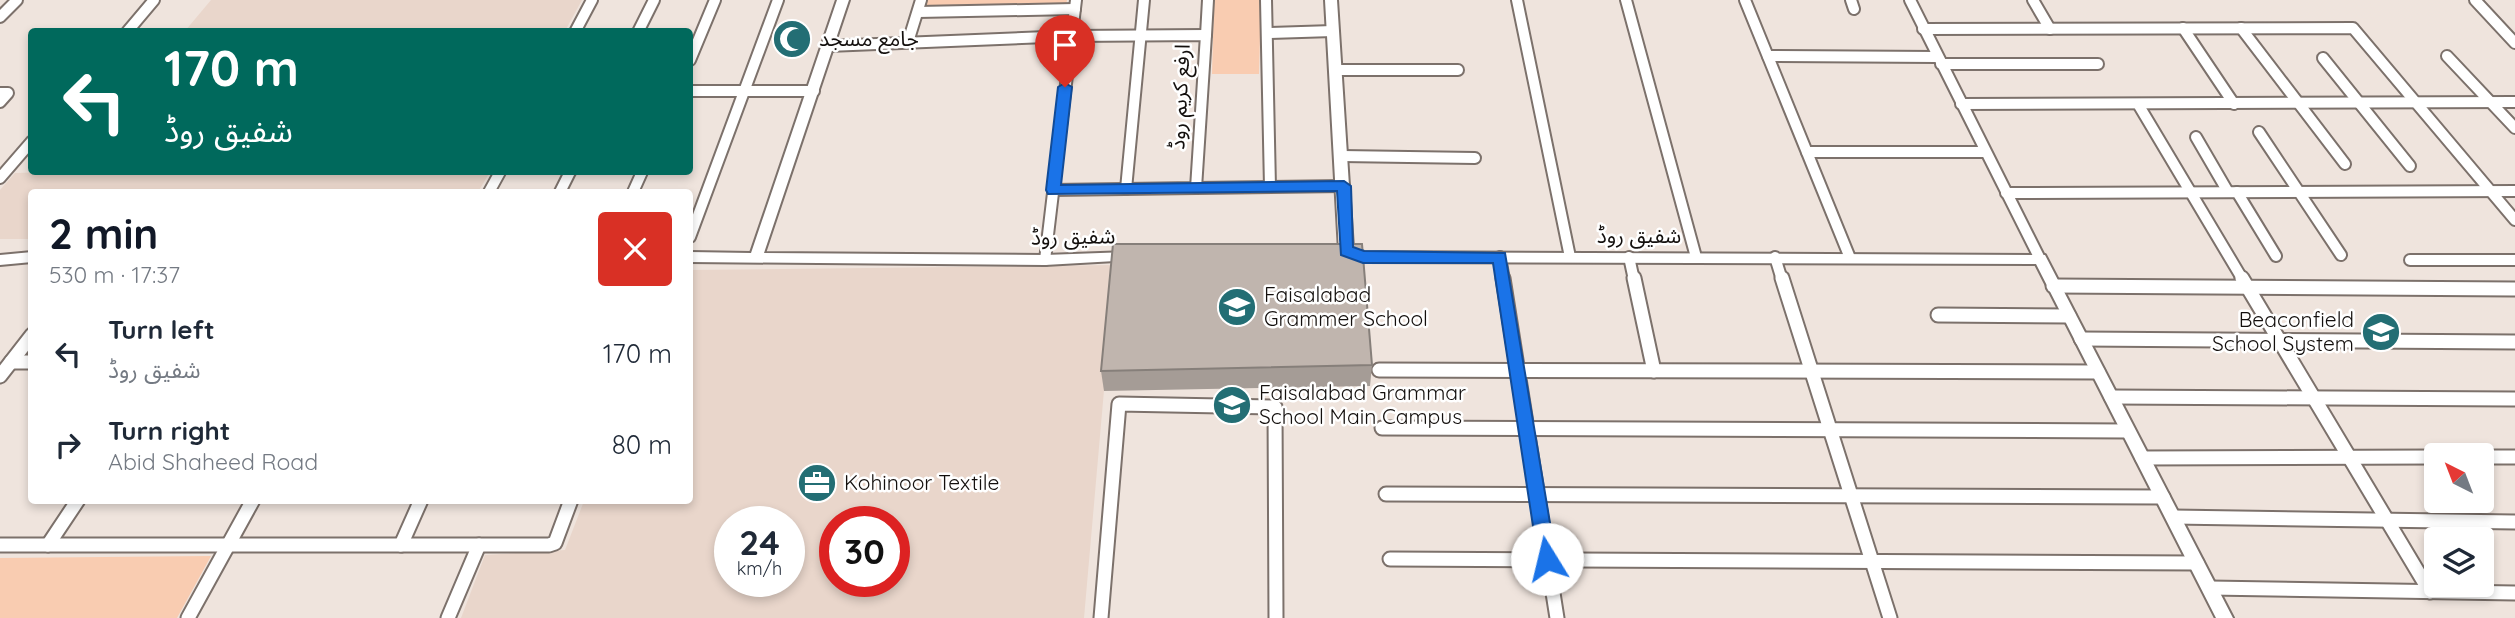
<!DOCTYPE html>
<html lang="en">
<head>
<meta charset="utf-8">
<style>
	:root { --surface:#fff; --page:#f2f2f3; --text:#1f2937; --muted:#747a83; --accent:#111827 }
	body { margin:0; font-family:Quicksand,"Noto Sans Arabic",sans-serif; background:var(--page); color:var(--text); height:100vh; display:flex; flex-direction:column; font-size:26px; white-space:nowrap }
	* { box-sizing:border-box; margin:0 }
	p { font-size:23px; color:var(--muted) }
	.icon { flex:none; width:38px; height:38px; fill:none; stroke:currentColor; stroke-width:2; stroke-linecap:round; stroke-linejoin:round }
	.map { position:relative; flex:1; overflow:hidden }
	.drawer { position:absolute; left:28px; top:189px; width:665px; height:315px; display:flex; flex-direction:column; background:var(--surface); border-radius:7px; box-shadow:0 4px 10px #0003 }
	.drawer>* { flex:none }
	.guide { position:absolute; left:28px; top:28px; width:665px; height:147px; border-radius:7px; box-shadow:0 4px 10px #0003; background:#00695c; color:#fff; overflow:hidden }
	.needle { width:46px; rotate:318deg }
	.controls { position:absolute; left:2424px; top:443px; display:grid; gap:14px }
	.controls a { display:grid; place-items:center; width:70px; height:70px; border-radius:7px; background:var(--surface); box-shadow:0 4px 10px #0003; font-size:35px }
	.speed { position:absolute; left:714px; top:506px; display:flex; gap:14px; font-size:35px; font-weight:700; text-align:center }
	.speed>* { display:grid; place-content:center; width:91px; height:91px; border-radius:50%; background:var(--surface); box-shadow:0 4px 10px #0003; line-height:1 }
	.speed small { font-size:18px; font-weight:400 }
	.speed .limit { border:10px solid #d22; background:#fff; color:#111 }
	.pin { position:absolute; display:grid; place-items:center; width:60px; height:60px; color:#fff; margin:-72px -30px; border-radius:50% 50% 50% 0; rotate:-45deg; box-shadow:0 0 7px #0007 }
	.pin .icon { rotate:45deg }
	.me { position:absolute; width:77px; margin:-38px; rotate:351deg; stroke-linejoin:round; filter:drop-shadow(0 0 5px #0008) }
	.turn { display:flex; align-items:center; gap:24px; height:147px; padding:0 21px; font-size:32px }
	.turn .icon { width:91px; height:91px; stroke-width:2.5 }
	.turn b { display:block; font-size:49px; line-height:60px }
	.round { display:grid; place-items:center; flex:none; width:74px; height:74px; border-radius:7px; background:var(--page) }
	.head { display:flex; align-items:center; justify-content:space-between; height:119px; padding:0 21px }
	h1 { font-size:42px; font-weight:700; line-height:52px; color:var(--accent) }
	ul { padding:0; list-style:none }
	li { display:flex; align-items:center; gap:21px; height:91px; padding:0 21px }
	li div { flex:1 }
	li b { display:block; font-size:26px }
	li em { font-style:normal }
	.map>svg:first-child { display:block }
	.built { fill:#e9d6cb; fill-rule:evenodd }
	.green { fill:#f9ccb1 }
	.lines { fill:none; stroke-linecap:round; stroke-linejoin:round }
	.minor-far1-casing { stroke:#7c716b; stroke-width:14 }
	.minor-casing { stroke:#7c716b; stroke-width:17 }
	.tertiary-casing { stroke:#7c716b; stroke-width:4 }
	.minor-far1 { stroke:#fff; stroke-width:10 }
	.minor { stroke:#fff; stroke-width:13 }
	.tertiary { fill:#fff; fill-rule:evenodd }
	.wall { fill:#a59c96 }
	.building { fill:#c0b5ae; stroke:#867f7a; stroke-width:2 }
	.route { fill:#1a73e8; stroke:#114b97; stroke-width:2 }
	.labels { text-anchor:middle; stroke-width:5; stroke-linejoin:round; paint-order:stroke }
	.poi-label { font-size:21px; fill:#130f0d; stroke:#fff; text-anchor:start }
	.street-label { font-size:21px; fill:#130f0d; stroke:#fff }
</style>
</head>
<body>
<div class="map">
<svg width="2515" height="618" viewBox="0 0 2515 618">
	<rect width="100%" height="100%" fill="#efe4dd"/>
	<!-- built -->
	<g class="built">
		<polygon points="211,0 582,0 565,31 185,31"/>
		<polygon points="53,172 490,172 478,192 32,192 31,239 0,239 0,190 15,173"/>
		<path d="M1115 265 1084 618H461L485 555 565 550 584 501 690 500V270ZM730 522H789V581H730ZM835 522H894V581H835Z"/>
	</g>
	<!-- green -->
	<g class="green">
		<polygon points="925,0 1067,0 1066,5 922,8"/>
		<polygon points="1214,0 1261,0 1259,74 1212,74"/>
		<polygon points="211,556 177,618 0,618 0,558"/>
	</g>
	<g class="lines">
		<!-- minor-far1 casing -->
		<g class="minor-far1-casing">
			<g id="minor-far1">
				<polyline points="1266,0 1270,187"/>
				<polyline points="1517,0 1570,257"/>
				<polyline points="1626,0 1696,257"/>
				<polyline points="1745,0 1850,258"/>
				<polyline points="1851,0 1854,9"/>
				<polyline points="1910,0 2040,259"/>
				<polyline points="2033,0 2050,29"/>
				<polyline points="2475,0 2515,43"/>
				<polyline points="918,12 1075,9"/>
				<polyline points="0,17 17,0"/>
				<polyline points="2183,28 2234,104"/>
				<polyline points="2241,28 2345,164"/>
				<polyline points="1923,29 2353,28 2515,220"/>
				<polyline points="127,32 154,0"/>
				<polyline points="575,32 592,0"/>
				<polyline points="638,32 654,0"/>
				<polyline points="1267,33 1333,31"/>
				<polyline points="1206,35 1208,0"/>
				<polyline points="908,42 921,0"/>
				<polyline points="828,46 1071,36 1206,35 1196,188 1053,190"/>
				<polyline points="1768,56 1937,57"/>
				<polyline points="2447,56 2515,128"/>
				<polyline points="2323,58 2410,166"/>
				<polyline points="690,60 715,0"/>
				<polyline points="1941,64 2098,64"/>
				<polyline points="1336,70 1458,70"/>
				<polyline points="690,91 814,91"/>
				<polyline points="0,93 8,93 0,102"/>
				<polyline points="1961,104 2515,102"/>
				<polyline points="2138,104 2243,280"/>
				<polyline points="2259,132 2341,255"/>
				<polyline points="2196,137 2228,192"/>
				<polyline points="1807,152 1985,152"/>
				<polyline points="1342,156 1475,158"/>
				<polyline points="0,178 32,141"/>
				<polyline points="1196,188 1344,186"/>
				<polyline points="1126,189 1144,0"/>
				<polyline points="489,192 500,172"/>
				<polyline points="560,192 570,172"/>
				<polyline points="633,192 642,172"/>
				<polyline points="2237,192 2276,256"/>
				<polyline points="2006,193 2515,191"/>
				<polyline points="690,237 778,0"/>
				<polyline points="1500,257 1504,280"/>
				<polyline points="1629,257 1634,280"/>
				<polyline points="1775,257 1782,280"/>
				<polyline points="1045,260 1076,0"/>
				<polyline points="2410,260 2515,260"/>
			</g>
		</g>
		<!-- minor casing -->
		<g class="minor-casing">
			<g id="minor">
				<polyline points="1503,278 1557,618"/>
				<polyline points="1634,278 1654,371"/>
				<polyline points="1782,278 1890,618"/>
				<polyline points="2242,278 2430,592"/>
				<polyline points="2053,286 2515,289"/>
				<polyline points="1938,315 2069,316"/>
				<polyline points="2081,339 2515,342"/>
				<polyline points="11,362 32,362"/>
				<polyline points="1379,370 2098,372"/>
				<polyline points="0,376 32,335"/>
				<polyline points="2111,397 2515,399"/>
				<polyline points="1382,428 2128,431"/>
				<polyline points="2482,457 2515,457"/>
				<polyline points="2142,458 2436,457"/>
				<polyline points="1386,494 2163,497"/>
				<polyline points="2173,517 2515,522"/>
				<polyline points="0,545 549,545 555,543 571,500"/>
				<polyline points="48,545 78,500"/>
				<polyline points="401,545 421,500"/>
				<polyline points="1390,559 2197,563"/>
				<polyline points="2210,588 2515,593"/>
				<polyline points="188,618 253,500"/>
				<polyline points="448,618 479,545"/>
				<polyline points="1101,618 1119,404 1275,407 1276,618"/>
			</g>
		</g>
		<!-- tertiary casing -->
		<g class="tertiary-casing">
			<g id="tertiary">
				<polygon points="837,0 849,0 764,253 1045,255 1128,252 1133,254 1135,257 1133,260 1045,265 690,262 690,252 751,253"/>
				<polygon points="1325,0 1337,0 1353,248 1364,252 2045,255 2233,618 2216,618 2036,264 1363,262 1341,254 1339,251"/>
				<polygon points="32,252 32,262 0,265 0,255"/>
			</g>
		</g>
		<!-- minor-far1 -->
		<use href="#minor-far1" class="minor-far1"/>
		<!-- minor -->
		<use href="#minor" class="minor"/>
		<!-- tertiary -->
		<use href="#tertiary" class="tertiary"/>
	</g>
	<!-- wall -->
	<polygon class="wall" points="1372,365 1370,386 1104,391 1101,371"/>
	<!-- building -->
	<polygon class="building" points="1113,244 1362,244 1372,365 1101,371"/>
	<!-- route -->
	<polygon class="route" points="1065,83 1072,87 1061,185 1344,181 1351,186 1353,247 1364,251 1505,253 1556,559 1554,565 1547,568 1540,565 1538,559 1493,263 1363,263 1341,255 1337,191 1048,194 1046,190 1058,87"/>
	<!-- icons -->
	<defs>
		<g id="mosque-disc" transform="scale(2.0125)"><circle r="9.5" fill="#236e74" stroke="#fff"/><path d="M3.5-4.9A6 6 0 1 0 3.5 4.9A5 5 0 1 1 3.5-4.9Z" fill="#fff"/></g>
		<g id="school-disc" transform="scale(2.0125)"><circle r="9.5" fill="#236e74" stroke="#fff"/><path d="M0-5L7-2L0 1L-7-2ZM-4 1L0 2.5L4 1V4Q0 6-4 4Z" fill="#fff"/></g>
		<g id="office-disc" transform="scale(2.0125)"><circle r="9.5" fill="#236e74" stroke="#fff"/><path d="M-6-3h4V-5.5h4V-3h4V5H-6ZM-1-4.5V-3h2v-1.5ZM-6 0V1H6V0Z" fill="#fff"/></g>
	</defs>
	<g fill-rule="evenodd">
		<use href="#mosque-disc" x="792" y="39"/>
		<use href="#school-disc" x="1237" y="307"/>
		<use href="#school-disc" x="2381" y="332"/>
		<use href="#school-disc" x="1232" y="405"/>
		<use href="#office-disc" x="817" y="483"/>
	</g>
	<g class="labels">
		<!-- poi labels -->
		<g class="poi-label">
			<text x="819" y="46">جامع مسجد</text>
			<text x="1264" y="302">Faisalabad<tspan x="1264" dy="24">Grammer School</tspan></text>
			<text x="2354" y="327" text-anchor="end">Beaconfield<tspan x="2354" dy="24">School System</tspan></text>
			<text x="1259" y="400">Faisalabad Grammar<tspan x="1259" dy="24">School Main Campus</tspan></text>
			<text x="844" y="490">Kohinoor Textile</text>
		</g>
		<!-- street labels -->
		<g class="street-label">
			<text transform="translate(1180 97) rotate(-87)" y="7">ارفع کریم روڈ</text>
			<text x="1639" y="243">شفیق روڈ</text>
			<text transform="translate(1073 237) rotate(-1)" y="7">شفیق روڈ</text>
		</g>
	</g>
</svg>
<div class="controls">
<a><svg class="needle" viewBox="-14 -14 28 28"><path d="M0-13l5 13h-10z" fill="#e53935"/><path d="M0 13l5-13h-10z" fill="#747a83"/></svg></a>
<a><svg class="icon" aria-label="layers" viewBox="0 0 24 24"><path d="M12 4l9 5-9 5-9-5zM3 14l9 5 9-5"/></svg></a>
</div>
<div class="speed"><div>24<small>km/h</small></div><div class="limit">30</div></div>
<div class="pin" style="left:1065px;top:87px;background:#d93025"><svg class="icon" aria-label="arrive" viewBox="0 0 24 24"><path d="M6 21V4h12l-3 4 3 4H6"/></svg></div>
<svg class="me" style="left:1547px;top:559px" viewBox="-20 -20 40 40"><circle r="19" fill="#fff"/><path d="M0-13L10 11 0 6-10 11z" fill="#1a73e8"/></svg>
<div class="guide">
<div class="turn"><svg class="icon" aria-label="left" viewBox="0 0 24 24"><path d="M17 20v-9H6M10 6l-5 5 5 5"/></svg><div><b>170 m</b>شفیق روڈ</div></div>
</div>
<section class="drawer">
<div class="head"><div><h1>2 min</h1><p>530 m · 17:37</p></div><a class="round" style="background:#d93025;color:#fff"><svg class="icon" aria-label="close" viewBox="0 0 24 24"><path d="M6 6l12 12M18 6L6 18"/></svg></a></div>
<ul>
<li><svg class="icon" aria-label="left" viewBox="0 0 24 24"><path d="M17 20v-9H6M10 6l-5 5 5 5"/></svg><div><b>Turn left</b><p>شفیق روڈ</p></div><em>170 m</em></li>
<li><svg class="icon" aria-label="right" viewBox="0 0 24 24"><path d="M7 20v-9h11M14 6l5 5-5 5"/></svg><div><b>Turn right</b><p>Abid Shaheed Road</p></div><em>80 m</em></li>
</ul>
</section>
</div>
</body>
</html>
